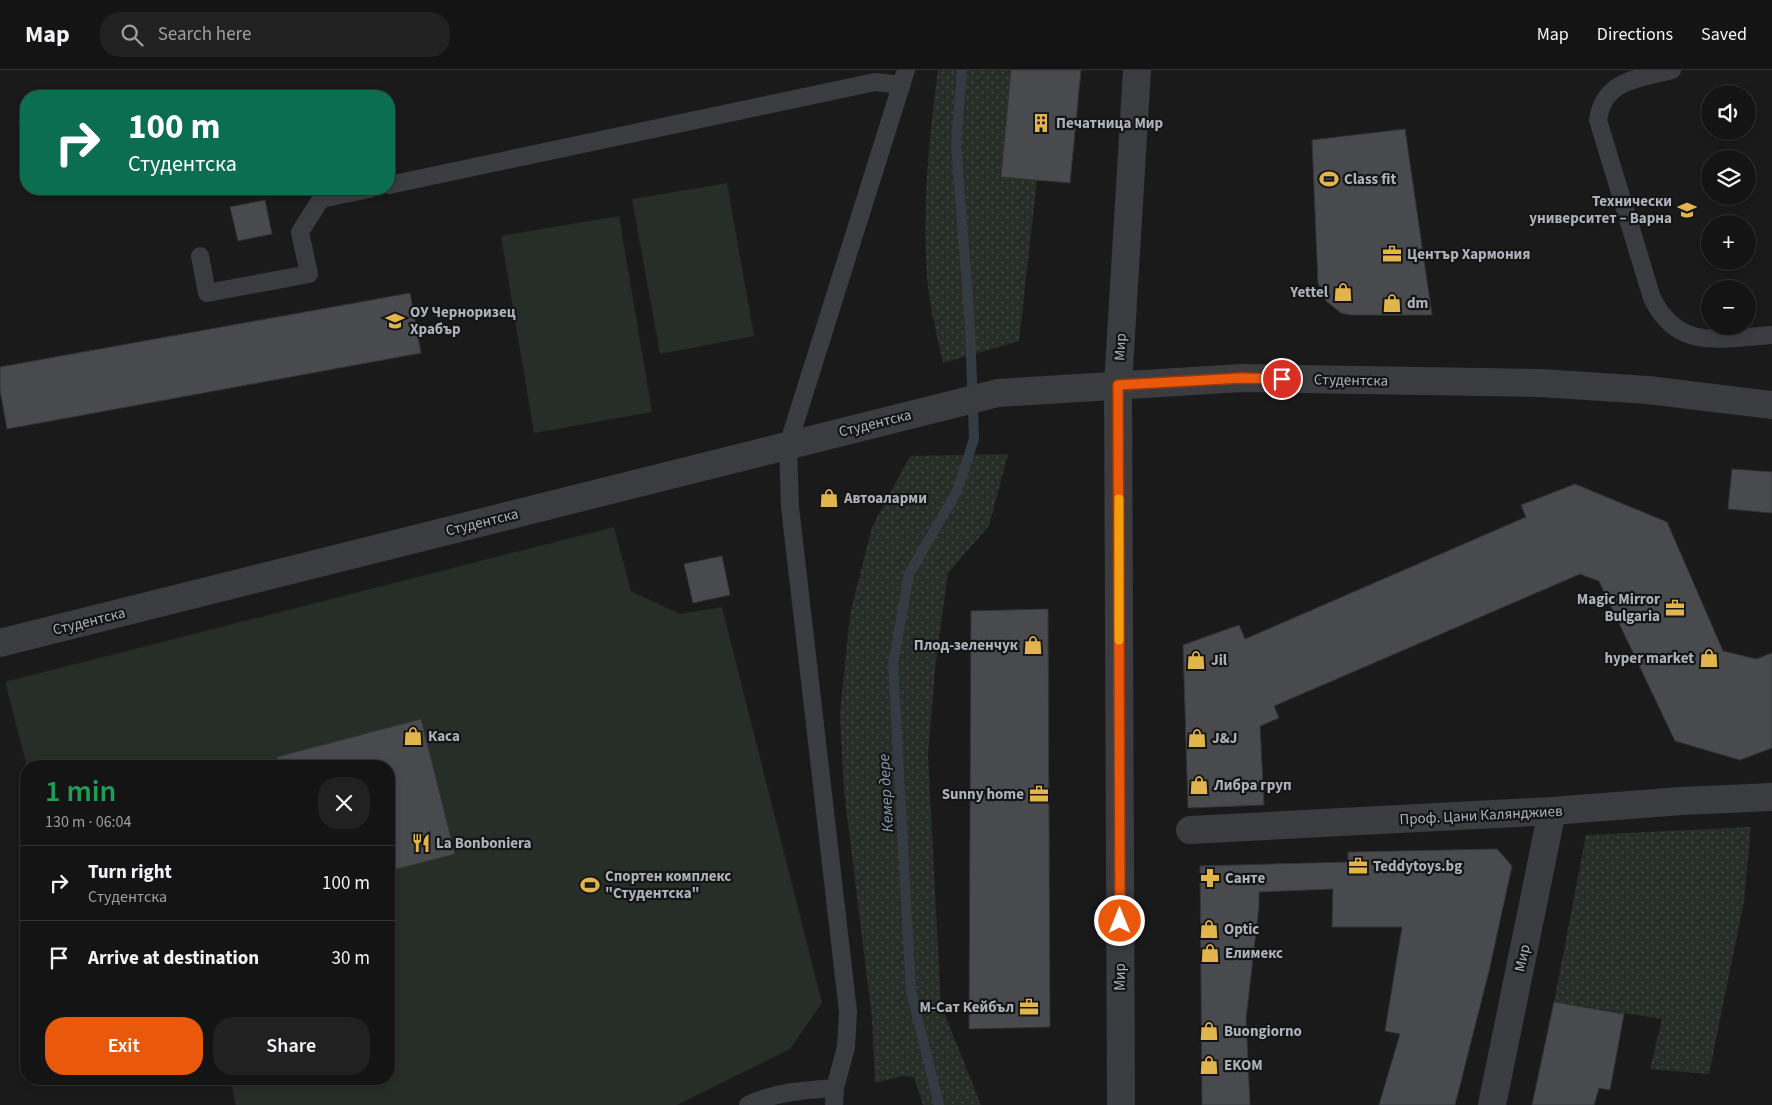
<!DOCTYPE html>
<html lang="en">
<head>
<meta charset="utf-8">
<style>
	:root { --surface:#141414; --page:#212122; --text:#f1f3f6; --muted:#9d9ea0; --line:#333334; --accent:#ea580c }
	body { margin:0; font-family:"Source Sans 3",sans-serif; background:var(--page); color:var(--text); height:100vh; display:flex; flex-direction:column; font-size:19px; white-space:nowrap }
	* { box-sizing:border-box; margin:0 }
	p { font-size:16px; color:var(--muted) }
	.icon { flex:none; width:28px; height:28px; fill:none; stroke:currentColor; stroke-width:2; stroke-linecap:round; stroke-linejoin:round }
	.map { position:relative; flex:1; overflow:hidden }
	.details { position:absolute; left:20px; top:690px; width:375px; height:325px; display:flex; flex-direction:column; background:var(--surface); border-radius:20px; box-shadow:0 2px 8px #0003,0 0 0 1px var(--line) }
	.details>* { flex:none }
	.banner { position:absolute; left:20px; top:20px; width:375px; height:105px; border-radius:20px; box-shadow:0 2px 8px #0003,0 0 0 1px var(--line); background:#0b6e4f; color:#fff; overflow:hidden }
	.controls { position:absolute; left:1701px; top:15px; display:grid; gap:10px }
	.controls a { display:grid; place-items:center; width:55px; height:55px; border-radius:50%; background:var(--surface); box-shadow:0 2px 8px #0003,0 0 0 1px var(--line); font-size:25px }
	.pin { position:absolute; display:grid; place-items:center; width:42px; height:42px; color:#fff; margin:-21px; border:2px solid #fff; border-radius:50%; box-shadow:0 1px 5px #0007 }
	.me { position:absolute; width:55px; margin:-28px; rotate:0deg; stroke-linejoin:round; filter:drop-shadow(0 0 4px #0008) }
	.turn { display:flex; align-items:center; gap:18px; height:105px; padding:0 25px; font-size:22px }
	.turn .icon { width:65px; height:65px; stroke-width:2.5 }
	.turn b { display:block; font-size:35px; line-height:42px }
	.round { display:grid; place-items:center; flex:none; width:52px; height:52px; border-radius:20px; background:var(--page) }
	.overview { display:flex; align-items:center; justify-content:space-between; height:85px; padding:0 25px }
	h1 { font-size:30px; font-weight:600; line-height:38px; color:#1e9e55 }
	.action { display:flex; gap:10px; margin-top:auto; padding:10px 25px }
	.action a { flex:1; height:58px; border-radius:20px; background:var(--accent); color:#fff; font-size:20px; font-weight:600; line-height:58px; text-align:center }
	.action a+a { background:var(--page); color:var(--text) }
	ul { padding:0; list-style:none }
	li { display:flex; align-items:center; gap:15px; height:75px; padding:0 25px; border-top:1px solid var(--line) }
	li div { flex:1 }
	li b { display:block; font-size:19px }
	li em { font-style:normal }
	header { display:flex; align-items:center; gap:30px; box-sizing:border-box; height:70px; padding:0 25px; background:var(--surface); border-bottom:1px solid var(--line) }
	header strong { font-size:24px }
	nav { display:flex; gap:28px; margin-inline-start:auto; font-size:18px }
	.search { width:350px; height:45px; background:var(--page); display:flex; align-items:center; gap:12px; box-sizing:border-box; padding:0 18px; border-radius:20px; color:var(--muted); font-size:19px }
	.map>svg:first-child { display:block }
	.grass { fill:url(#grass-dots) }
	.pitch { fill:#262e27 }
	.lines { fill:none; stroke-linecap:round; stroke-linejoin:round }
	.stream { stroke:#343c43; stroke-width:10 }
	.building { fill:#494a4e; stroke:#343437 }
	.service { stroke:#3b3c40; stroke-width:18 }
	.minor { stroke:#3b3c40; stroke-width:28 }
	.tertiary { stroke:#3b3c40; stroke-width:28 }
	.route-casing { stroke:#983908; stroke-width:12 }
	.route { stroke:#ea580c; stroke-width:9 }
	.slow { stroke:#f59e0b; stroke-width:9 }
	.labels { text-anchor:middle; stroke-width:4.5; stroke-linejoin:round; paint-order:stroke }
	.poi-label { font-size:15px; font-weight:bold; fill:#adb1ba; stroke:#151516; text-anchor:start }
	.street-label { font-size:15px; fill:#adb1ba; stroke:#151516 }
	.water-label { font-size:16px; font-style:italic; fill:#889cb1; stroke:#151516 }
</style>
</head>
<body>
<header>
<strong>Map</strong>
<div class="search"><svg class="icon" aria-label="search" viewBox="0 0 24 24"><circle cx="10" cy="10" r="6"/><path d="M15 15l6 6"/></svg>Search here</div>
<nav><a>Map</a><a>Directions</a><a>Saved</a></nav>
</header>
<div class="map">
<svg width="1772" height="1035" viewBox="0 0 1772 1035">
	<defs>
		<pattern id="grass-dots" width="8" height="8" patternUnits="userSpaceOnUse" patternTransform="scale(1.25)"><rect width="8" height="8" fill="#262e27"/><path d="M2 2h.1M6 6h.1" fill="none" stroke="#434a44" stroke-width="1.8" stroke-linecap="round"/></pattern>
	</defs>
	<rect width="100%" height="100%" fill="#1a1a1b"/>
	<!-- grass -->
	<g class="grass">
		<path d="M938 0H1011L1001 107 1037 110 1019 271 943 293C937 265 929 235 927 206 922 138 929 68 938 0Z"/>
		<polygon points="1008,384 989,456 948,503 936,590 928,684 941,935 981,1035 923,1035 914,1007 902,1006 875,1013 872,948 844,721 840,644 850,544 872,457 910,386"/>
		<polygon points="1751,757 1744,831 1709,1004 1650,999 1662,949 1554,932 1586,765"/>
	</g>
	<!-- pitch -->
	<g class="pitch">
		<polygon points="26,49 26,87 18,51"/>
		<polygon points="727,113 754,266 660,284 632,129"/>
		<polygon points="619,146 652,342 534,363 501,166"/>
		<polygon points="614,457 631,521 680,544 722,537 822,933 790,979 677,1035 236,1035 230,1009 389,1009 389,696 27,696 5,612"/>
	</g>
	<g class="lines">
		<!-- stream -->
		<polyline class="stream" points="939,1035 911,922 893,594 909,504 957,421 974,369 970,256 956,74 962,0"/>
	</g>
	<!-- building -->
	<g class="building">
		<polygon points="1011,0 1081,0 1070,113 1001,107"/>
		<polygon points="1405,59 1432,245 1351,245 1341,243 1326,231 1318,213 1312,70"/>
		<polygon points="265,130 272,164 238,171 230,137"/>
		<polygon points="410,223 421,283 7,359 0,320 0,297"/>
		<polygon points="1732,399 1772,402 1772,443 1728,439"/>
		<polygon points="1575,414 1667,452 1723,581 1756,589 1772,583 1772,678 1740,690 1675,671 1599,511 1580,504 1274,636 1279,648 1260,656 1264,735 1188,738 1183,575 1239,555 1245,569 1526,447 1521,435"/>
		<polygon points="722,486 730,525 693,533 684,494"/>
		<polygon points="1048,539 1050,957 969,959 971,541"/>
		<polygon points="421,649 455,784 389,801 389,696 278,696 277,687"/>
		<polygon points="1497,779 1512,796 1489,901 1455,1035 1379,1035 1400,964 1385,961 1402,857 1332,857 1333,819 1259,822 1259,836 1246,949 1250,1035 1202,1035 1200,796 1348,792 1348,782"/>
		<polygon points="1554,932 1624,944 1610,1020 1599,1018 1594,1035 1532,1035"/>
	</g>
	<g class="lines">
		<!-- service -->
		<g class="service">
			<path d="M1672 0C1639 9 1604 9 1598 50L1652 228C1678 282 1722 268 1772 265"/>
			<polyline points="389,115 875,12 902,15"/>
			<polyline points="200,186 207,223 309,204 300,162 321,129 369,119"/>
			<path d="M748 1035C774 1022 806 1020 835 1018"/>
			<polyline points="834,1035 835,1018 846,977 848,942 790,437 788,375 906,0"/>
		</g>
		<!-- minor -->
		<g class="minor">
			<polyline points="0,573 998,323 1242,308 1540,313 1648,320 1772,335"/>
			<polyline points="1190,760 1552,741 1681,731 1772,727"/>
			<polyline points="1492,1035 1552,741"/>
		</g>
		<!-- tertiary -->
		<polyline class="tertiary" points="1121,1035 1118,315 1137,0"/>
	</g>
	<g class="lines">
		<!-- route casing -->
		<g class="route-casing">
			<polyline id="route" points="1120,851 1118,315 1242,308 1282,309"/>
		</g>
		<!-- route -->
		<use href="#route" class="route"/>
		<!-- slow -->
		<polyline class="slow" points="1119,429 1119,570"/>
	</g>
	<!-- icons -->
	<defs>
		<g id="building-bare" transform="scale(1.5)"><path d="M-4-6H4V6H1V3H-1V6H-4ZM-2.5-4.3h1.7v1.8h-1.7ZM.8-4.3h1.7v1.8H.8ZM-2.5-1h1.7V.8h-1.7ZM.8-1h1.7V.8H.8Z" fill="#e1b44c" stroke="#151516" stroke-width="2.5" paint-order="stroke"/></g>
		<g id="stadium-bare" transform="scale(1.5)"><path d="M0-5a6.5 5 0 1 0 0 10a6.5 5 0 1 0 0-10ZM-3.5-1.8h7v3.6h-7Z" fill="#e1b44c" stroke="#151516" stroke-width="2.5" paint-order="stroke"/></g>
		<g id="university-bare" transform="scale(1.5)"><path d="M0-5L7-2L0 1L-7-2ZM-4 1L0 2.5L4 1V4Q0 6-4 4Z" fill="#e1b44c" stroke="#151516" stroke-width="2.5" paint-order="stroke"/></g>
		<g id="office-bare" transform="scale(1.5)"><path d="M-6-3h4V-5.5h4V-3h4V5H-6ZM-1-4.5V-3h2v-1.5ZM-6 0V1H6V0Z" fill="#e1b44c" stroke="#151516" stroke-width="2.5" paint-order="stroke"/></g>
		<g id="shop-bare" transform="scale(1.5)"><path d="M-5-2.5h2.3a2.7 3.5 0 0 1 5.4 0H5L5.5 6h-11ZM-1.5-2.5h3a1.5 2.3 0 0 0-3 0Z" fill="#e1b44c" stroke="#151516" stroke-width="2.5" paint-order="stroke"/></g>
		<g id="school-bare" transform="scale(1.5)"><path d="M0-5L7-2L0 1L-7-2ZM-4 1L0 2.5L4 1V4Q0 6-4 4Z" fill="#e1b44c" stroke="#151516" stroke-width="2.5" paint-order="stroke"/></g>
		<g id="restaurant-bare" transform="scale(1.5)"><path d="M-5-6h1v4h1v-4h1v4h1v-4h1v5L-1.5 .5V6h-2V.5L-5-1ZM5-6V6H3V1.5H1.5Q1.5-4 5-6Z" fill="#e1b44c" stroke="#151516" stroke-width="2.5" paint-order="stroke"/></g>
		<g id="pharmacy-bare" transform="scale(1.5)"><path d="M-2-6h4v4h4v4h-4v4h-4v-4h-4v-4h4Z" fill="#e1b44c" stroke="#151516" stroke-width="2.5" paint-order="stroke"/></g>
	</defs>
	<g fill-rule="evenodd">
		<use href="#building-bare" x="1041" y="53"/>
		<use href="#stadium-bare" x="1329" y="109"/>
		<use href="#university-bare" x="1687" y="140"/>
		<use href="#office-bare" x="1392" y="184"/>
		<use href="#shop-bare" x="1343" y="222"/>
		<use href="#shop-bare" x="1392" y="233"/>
		<use href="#school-bare" x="395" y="251"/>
		<use href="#shop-bare" x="829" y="428"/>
		<use href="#office-bare" x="1675" y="538"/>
		<use href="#shop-bare" x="1033" y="575"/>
		<use href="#shop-bare" x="1709" y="588"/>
		<use href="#shop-bare" x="1196" y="590"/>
		<use href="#shop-bare" x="413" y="666"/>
		<use href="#shop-bare" x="1197" y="668"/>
		<use href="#shop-bare" x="1199" y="715"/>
		<use href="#office-bare" x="1039" y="724"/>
		<use href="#restaurant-bare" x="421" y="773"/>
		<use href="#office-bare" x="1358" y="796"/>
		<use href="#pharmacy-bare" x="1210" y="808"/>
		<use href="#stadium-bare" x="590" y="815"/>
		<use href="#shop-bare" x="1209" y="859"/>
		<use href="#shop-bare" x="1210" y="883"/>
		<use href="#office-bare" x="1029" y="937"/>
		<use href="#shop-bare" x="1209" y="961"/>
		<use href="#shop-bare" x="1209" y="995"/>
	</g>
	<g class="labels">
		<!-- poi labels -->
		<g class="poi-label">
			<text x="1056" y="58">Печатница Мир</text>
			<text x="1344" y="114">Class fit</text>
			<text x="1672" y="136" text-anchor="end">Технически<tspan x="1672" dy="17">университет – Варна</tspan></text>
			<text x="1407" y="189">Център Хармония</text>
			<text x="1328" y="227" text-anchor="end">Yettel</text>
			<text x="1407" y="238">dm</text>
			<text x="410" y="247">ОУ Черноризец<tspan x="410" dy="17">Храбър</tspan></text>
			<text x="844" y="433">Автоаларми</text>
			<text x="1660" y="534" text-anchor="end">Magic Mirror<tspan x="1660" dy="17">Bulgaria</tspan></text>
			<text x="1018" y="580" text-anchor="end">Плод-зеленчук</text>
			<text x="1694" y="593" text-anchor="end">hyper market</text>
			<text x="1211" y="595">Jil</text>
			<text x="428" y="671">Каса</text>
			<text x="1212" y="673">J&amp;J</text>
			<text x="1214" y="720">Либра груп</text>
			<text x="1024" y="729" text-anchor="end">Sunny home</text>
			<text x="436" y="778">La Bonboniera</text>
			<text x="1373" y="801">Teddytoys.bg</text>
			<text x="605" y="811">Спортен комплекс<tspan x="605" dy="17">"Студентска"</tspan></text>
			<text x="1225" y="813">Санте</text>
			<text x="1224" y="864">Optic</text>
			<text x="1225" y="888">Елимекс</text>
			<text x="1014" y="942" text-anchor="end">М-Сат Кейбъл</text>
			<text x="1224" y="966">Buongiorno</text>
			<text x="1224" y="1000">EKOM</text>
		</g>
		<!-- street labels -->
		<g class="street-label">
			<text transform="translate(1120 277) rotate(-87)" y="5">Мир</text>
			<text transform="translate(1351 310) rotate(1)" y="5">Студентска</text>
			<text transform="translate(875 353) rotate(-14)" y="5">Студентска</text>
			<text transform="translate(482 452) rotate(-14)" y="5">Студентска</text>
			<text transform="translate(89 551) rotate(-14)" y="5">Студентска</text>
			<text transform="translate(1481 745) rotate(-3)" y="5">Проф. Цани Калянджиев</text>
			<text transform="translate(1522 888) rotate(-78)" y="5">Мир</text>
			<text transform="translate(1120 907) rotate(-90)" y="5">Мир</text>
		</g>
		<!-- water labels -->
		<g class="water-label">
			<text transform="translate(885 723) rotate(-93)" y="6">Кемер дере</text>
		</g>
	</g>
</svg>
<div class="controls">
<a><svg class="icon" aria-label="sound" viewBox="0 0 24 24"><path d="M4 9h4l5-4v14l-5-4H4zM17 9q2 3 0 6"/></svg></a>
<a><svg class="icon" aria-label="layers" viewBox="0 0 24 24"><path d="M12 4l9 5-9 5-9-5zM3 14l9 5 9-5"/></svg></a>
<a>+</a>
<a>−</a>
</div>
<div class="pin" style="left:1282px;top:309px;background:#d93025"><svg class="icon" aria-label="arrive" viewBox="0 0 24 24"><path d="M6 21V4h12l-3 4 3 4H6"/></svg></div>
<svg class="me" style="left:1120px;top:851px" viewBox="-20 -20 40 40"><circle r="17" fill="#ea580c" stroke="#fff" stroke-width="3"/><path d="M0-11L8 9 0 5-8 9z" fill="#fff"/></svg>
<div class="banner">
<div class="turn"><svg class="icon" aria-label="right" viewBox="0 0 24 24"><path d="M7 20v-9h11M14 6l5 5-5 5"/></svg><div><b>100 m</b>Студентска</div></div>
</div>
<section class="details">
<div class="overview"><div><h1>1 min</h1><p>130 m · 06:04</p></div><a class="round"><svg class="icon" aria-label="close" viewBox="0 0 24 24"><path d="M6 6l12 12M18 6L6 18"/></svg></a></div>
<ul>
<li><svg class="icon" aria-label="right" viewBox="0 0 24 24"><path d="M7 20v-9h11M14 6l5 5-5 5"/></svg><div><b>Turn right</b><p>Студентска</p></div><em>100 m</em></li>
<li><svg class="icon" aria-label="arrive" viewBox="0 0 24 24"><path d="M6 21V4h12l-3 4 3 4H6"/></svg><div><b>Arrive at destination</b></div><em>30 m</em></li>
</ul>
<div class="action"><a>Exit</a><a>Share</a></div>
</section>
</div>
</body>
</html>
